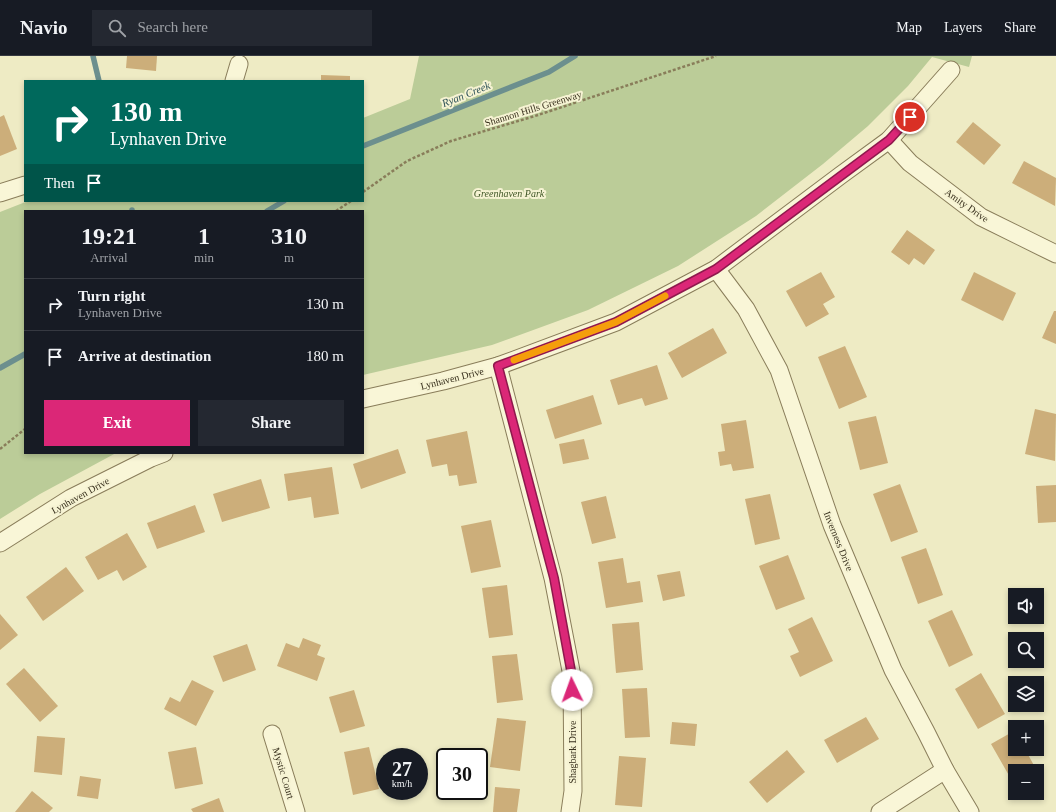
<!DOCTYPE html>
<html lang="en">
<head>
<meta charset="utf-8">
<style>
	:root { --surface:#171b24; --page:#242831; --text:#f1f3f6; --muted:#9ea1a6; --line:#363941; --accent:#db2777 }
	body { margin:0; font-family:Georgia,serif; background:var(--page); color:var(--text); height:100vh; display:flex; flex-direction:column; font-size:15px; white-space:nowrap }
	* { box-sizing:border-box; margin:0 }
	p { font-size:13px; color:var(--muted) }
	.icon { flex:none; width:22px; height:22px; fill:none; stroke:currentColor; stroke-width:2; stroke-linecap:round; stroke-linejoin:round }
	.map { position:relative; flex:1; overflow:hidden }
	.details { position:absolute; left:24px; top:154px; width:340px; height:244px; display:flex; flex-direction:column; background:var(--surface); border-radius:0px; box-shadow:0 2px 6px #0003 }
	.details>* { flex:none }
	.top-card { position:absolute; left:24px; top:24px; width:340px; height:122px; border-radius:0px; box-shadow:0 2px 6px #0003; background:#00695c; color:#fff; overflow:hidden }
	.buttons { position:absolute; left:1008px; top:532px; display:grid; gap:8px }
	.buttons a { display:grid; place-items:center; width:36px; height:36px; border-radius:0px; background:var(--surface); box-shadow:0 2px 6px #0003; font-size:20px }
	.speed { position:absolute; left:376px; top:692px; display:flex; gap:8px; font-size:20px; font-weight:700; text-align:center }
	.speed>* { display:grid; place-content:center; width:52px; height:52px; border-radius:50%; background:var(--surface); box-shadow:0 2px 6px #0003; line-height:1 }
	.speed small { font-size:10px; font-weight:400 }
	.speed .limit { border:2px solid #111; border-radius:6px; background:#fff; color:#111 }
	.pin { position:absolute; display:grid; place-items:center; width:34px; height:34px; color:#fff; margin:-17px; border:2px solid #fff; border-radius:50%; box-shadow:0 1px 4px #0007 }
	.me { position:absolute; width:44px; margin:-22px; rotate:357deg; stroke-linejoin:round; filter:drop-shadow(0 0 3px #0008) }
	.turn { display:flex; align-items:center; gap:14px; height:84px; padding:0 20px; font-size:18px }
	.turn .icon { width:52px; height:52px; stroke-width:2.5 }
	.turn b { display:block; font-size:28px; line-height:34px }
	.then { display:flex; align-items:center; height:38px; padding:0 20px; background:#0003; gap:8px; font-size:15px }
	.eta { display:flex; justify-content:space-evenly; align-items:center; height:68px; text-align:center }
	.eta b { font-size:24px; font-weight:800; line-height:28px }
	.button { display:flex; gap:8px; margin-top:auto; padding:8px 20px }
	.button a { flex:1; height:46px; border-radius:0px; background:var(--accent); color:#fff; font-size:16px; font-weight:800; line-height:46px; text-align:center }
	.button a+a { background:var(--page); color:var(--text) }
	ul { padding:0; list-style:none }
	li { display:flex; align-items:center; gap:12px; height:52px; padding:0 20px; border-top:1px solid var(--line) }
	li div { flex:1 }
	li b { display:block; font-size:15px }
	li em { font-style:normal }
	header { display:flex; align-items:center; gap:24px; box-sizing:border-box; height:56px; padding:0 20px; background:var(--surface); border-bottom:1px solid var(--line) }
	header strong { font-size:19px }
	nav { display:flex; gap:22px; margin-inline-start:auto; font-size:14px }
	.search { width:280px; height:36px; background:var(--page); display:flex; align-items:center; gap:10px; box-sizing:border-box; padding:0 14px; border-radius:0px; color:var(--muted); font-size:15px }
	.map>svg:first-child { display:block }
	.green { fill:#bbcc98 }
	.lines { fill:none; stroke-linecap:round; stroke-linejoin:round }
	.stream { stroke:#6c8f8e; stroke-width:5.5 }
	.building { fill:#ccae7a }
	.minor-casing { stroke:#897d5a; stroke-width:19 }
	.path { stroke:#897d5a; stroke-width:2.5; stroke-dasharray:3 2; stroke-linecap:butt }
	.minor { stroke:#f9f6d7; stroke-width:17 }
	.route-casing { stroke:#8e194d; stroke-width:10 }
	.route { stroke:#db2777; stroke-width:7 }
	.slow { stroke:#f59e0b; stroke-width:7 }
	.labels { text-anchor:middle; stroke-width:4; stroke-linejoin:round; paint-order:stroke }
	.street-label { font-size:10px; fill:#39311e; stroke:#f6f3d3 }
	.park-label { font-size:10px; font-style:italic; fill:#3e5525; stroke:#f6f3d3 }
	.water-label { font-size:11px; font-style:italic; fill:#2e5258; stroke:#f6f3d3 }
</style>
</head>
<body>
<header>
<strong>Navio</strong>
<div class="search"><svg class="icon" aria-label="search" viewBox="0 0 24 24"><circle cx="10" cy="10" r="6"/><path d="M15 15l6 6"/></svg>Search here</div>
<nav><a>Map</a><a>Layers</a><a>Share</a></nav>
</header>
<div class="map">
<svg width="1056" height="756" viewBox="0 0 1056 756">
	<rect width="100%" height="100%" fill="#eeebc4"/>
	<!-- green -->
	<polygon class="green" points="419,0 972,0 969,11 932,1 908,30 868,70 823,108 756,160 678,210 588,254 492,289 363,319 363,155 25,155 25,397 116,397 40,438 0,463 0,156 28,145 363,145 363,62 410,43"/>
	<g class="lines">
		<!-- stream -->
		<g class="stream">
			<polyline points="93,0 99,25"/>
			<polyline points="363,90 549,16 575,0"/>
			<polyline points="132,154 132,155"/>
			<polyline points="267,155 284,145"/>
			<polyline points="0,312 25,298"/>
		</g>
	</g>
	<!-- building -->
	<g class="building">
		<polygon points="127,0 157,0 156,15 126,12"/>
		<polygon points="321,19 350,20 350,25 321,25"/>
		<polygon points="4,59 17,93 0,100 0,61"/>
		<polygon points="973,66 1001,89 984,109 956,86"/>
		<polygon points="1024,105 1056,122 1055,150 1012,127"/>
		<polygon points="907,174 935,194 924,209 914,202 909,209 891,196"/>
		<polygon points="821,216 835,241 823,248 829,258 806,271 786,235"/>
		<polygon points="974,216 1016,237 1003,265 961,244"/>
		<polygon points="1054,255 1056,255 1056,288 1042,282"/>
		<polygon points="713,272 727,297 682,322 668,297"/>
		<polygon points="845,290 867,341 839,353 818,301"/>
		<polygon points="657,309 668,343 645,350 642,342 618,349 610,324"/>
		<polygon points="593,339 602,368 555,383 546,354"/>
		<polygon points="1035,353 1056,358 1055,405 1025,398"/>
		<polygon points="876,360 888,407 860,414 848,366"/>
		<polygon points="746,364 754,412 733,415 731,408 720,410 718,396 725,395 721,368"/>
		<polygon points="467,375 477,427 459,430 457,419 449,420 447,408 432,411 426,384"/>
		<polygon points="584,383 589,403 563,408 559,388"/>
		<polygon points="398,393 406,417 361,433 353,408"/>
		<polygon points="332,411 339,458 314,462 311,441 288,445 284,418"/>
		<polygon points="261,423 270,452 222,466 213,438"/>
		<polygon points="900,428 918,476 891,486 873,438"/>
		<polygon points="1056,429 1056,466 1038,467 1036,430"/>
		<polygon points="770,438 780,483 755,489 745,443"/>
		<polygon points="606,440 616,482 592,488 581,446"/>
		<polygon points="195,449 205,476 157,493 147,467"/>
		<polygon points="491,464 501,511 471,517 461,470"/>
		<polygon points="127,477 147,511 123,525 117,514 98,524 85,501"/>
		<polygon points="926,492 943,539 918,548 901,501"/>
		<polygon points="788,499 805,543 776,554 759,510"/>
		<polygon points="623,502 627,527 640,525 643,546 606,552 598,506"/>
		<polygon points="66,511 84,535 43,565 26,541"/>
		<polygon points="680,515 685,540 663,545 657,519"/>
		<polygon points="507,529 513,579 489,582 482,532"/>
		<polygon points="952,554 973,599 949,611 928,565"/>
		<polygon points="0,558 18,579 0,594"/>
		<polygon points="812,561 833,605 800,621 790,600 799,596 788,573"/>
		<polygon points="639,566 643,614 616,617 612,568"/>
		<polygon points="303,582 321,589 317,599 325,602 317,625 277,610 286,587 299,592"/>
		<polygon points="247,588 256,614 223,626 213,600"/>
		<polygon points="517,598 523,644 497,647 492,600"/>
		<polygon points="24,612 58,650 40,666 6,628"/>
		<polygon points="981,617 1005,658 978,673 955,633"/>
		<polygon points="192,624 214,635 196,670 164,653 170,641 180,646"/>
		<polygon points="647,632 650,681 625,682 622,633"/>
		<polygon points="354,634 365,670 340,677 329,641"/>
		<polygon points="866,661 879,683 837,707 824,684"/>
		<polygon points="497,662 526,665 520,715 490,711"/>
		<polygon points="672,666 697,668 695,690 670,688"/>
		<polygon points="1014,675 1015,693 1025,693 1037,715 1015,715 1015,730 991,688"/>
		<polygon points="37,680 65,682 62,719 34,716"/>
		<polygon points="196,691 203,728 175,733 168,696"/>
		<polygon points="369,691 379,733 353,739 344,696"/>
		<polygon points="787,694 805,716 767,747 749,726"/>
		<polygon points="619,700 646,702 642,751 615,749"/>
		<polygon points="80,720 101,723 98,743 77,740"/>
		<polygon points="495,731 520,733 517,756 493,756"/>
		<polygon points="32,735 53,752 49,756 15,756"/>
		<polygon points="219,742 224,756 193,756 191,753"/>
	</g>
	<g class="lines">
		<!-- minor casing -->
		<g class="minor-casing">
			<g id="minor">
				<polyline points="234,25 239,8"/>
				<polyline points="889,84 910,107 981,161 1056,198"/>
				<polyline points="0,137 25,129"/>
				<polyline points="716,213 746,253 779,314 832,469 893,614 926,676 945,714 970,756"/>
				<polyline points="498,310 553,522 572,620 573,735 570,756"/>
				<polyline points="363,343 443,325 498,310 616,266 716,213 841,119 889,84 951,14"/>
				<polyline points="0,487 71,442 151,402 164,397"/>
				<polyline points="272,678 296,756"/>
				<polyline points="880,756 945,714"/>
			</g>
		</g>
		<!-- path -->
		<g class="path">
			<polyline points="363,136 407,105 451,85 535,60 716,0"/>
			<polyline points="336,155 351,145"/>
			<polyline points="0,393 25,373"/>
		</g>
		<!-- minor -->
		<use href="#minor" class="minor"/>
	</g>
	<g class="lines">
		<!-- route casing -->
		<g class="route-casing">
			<polyline id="route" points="572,634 572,620 554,522 498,310 616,266 716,213 889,84 910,61"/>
		</g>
		<!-- route -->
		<use href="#route" class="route"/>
		<!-- slow -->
		<polyline class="slow" points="514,304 616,266 665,240"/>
	</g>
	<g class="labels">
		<!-- street labels -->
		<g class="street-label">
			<text transform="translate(533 52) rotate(-17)" y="4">Shannon Hills Greenway</text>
			<text transform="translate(967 149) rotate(35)" y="4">Amity Drive</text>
			<text transform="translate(452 322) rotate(-14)" y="4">Lynhaven Drive</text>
			<text transform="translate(80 439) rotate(-29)" y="4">Lynhaven Drive</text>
			<text transform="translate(839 485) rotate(68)" y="4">Inverness Drive</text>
			<text transform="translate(572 696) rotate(-90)" y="4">Shagbark Drive</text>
			<text transform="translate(284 717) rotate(73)" y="4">Mystic Court</text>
		</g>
		<!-- park labels -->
		<g class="park-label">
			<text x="509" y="141">Greenhaven Park</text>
		</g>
		<!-- water labels -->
		<g class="water-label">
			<text transform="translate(466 38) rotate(-22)" y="4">Ryan Creek</text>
		</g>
	</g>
</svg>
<div class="buttons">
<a><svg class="icon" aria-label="sound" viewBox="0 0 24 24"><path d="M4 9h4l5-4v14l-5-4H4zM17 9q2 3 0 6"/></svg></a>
<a><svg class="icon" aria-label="search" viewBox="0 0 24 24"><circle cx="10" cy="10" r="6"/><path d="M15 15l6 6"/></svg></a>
<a><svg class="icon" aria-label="layers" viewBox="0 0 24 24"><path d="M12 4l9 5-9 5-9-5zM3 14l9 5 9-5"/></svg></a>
<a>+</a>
<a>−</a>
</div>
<div class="speed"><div>27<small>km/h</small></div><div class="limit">30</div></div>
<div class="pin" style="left:910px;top:61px;background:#d93025"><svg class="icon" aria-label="arrive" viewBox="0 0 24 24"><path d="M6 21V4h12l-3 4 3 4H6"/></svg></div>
<svg class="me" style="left:572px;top:634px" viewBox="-20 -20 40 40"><circle r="19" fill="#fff"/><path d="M0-13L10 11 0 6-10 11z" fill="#db2777"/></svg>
<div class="top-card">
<div class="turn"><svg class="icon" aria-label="right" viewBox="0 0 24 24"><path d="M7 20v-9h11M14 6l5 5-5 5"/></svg><div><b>130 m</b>Lynhaven Drive</div></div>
<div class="then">Then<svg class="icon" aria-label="arrive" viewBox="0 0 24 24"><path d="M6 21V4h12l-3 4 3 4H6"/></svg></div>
</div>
<section class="details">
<div class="eta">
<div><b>19:21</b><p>Arrival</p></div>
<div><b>1</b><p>min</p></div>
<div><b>310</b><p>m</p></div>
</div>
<ul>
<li><svg class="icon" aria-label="right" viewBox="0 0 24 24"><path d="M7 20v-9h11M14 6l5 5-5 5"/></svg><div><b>Turn right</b><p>Lynhaven Drive</p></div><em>130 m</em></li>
<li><svg class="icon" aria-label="arrive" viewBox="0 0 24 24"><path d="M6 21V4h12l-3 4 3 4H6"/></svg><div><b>Arrive at destination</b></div><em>180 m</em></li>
</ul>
<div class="button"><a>Exit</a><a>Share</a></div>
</section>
</div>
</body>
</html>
